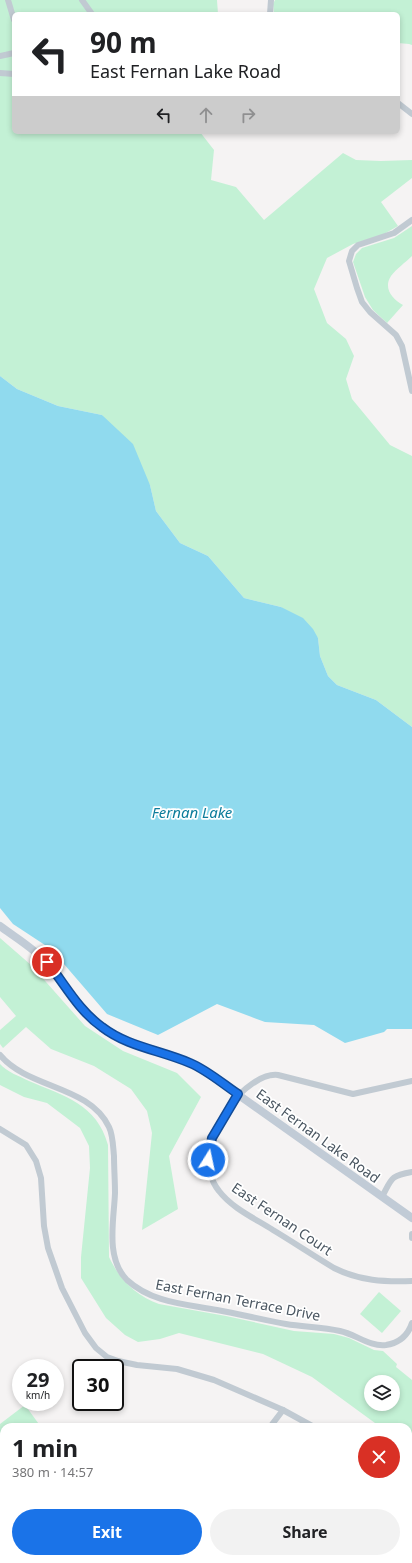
<!DOCTYPE html>
<html lang="en">
<head>
<meta charset="utf-8">
<style>
	:root { --surface:#fff; --page:#f2f2f2; --text:#202124; --muted:#757577; --accent:#1a73e8 }
	body { margin:0; font-family:"Noto Sans",sans-serif; background:var(--page); color:var(--text); height:100vh; display:flex; flex-direction:column; font-size:15px; white-space:nowrap }
	* { box-sizing:border-box; margin:0 }
	p { font-size:13px; color:var(--muted) }
	.icon { flex:none; width:22px; height:22px; fill:none; stroke:currentColor; stroke-width:2; stroke-linecap:round; stroke-linejoin:round }
	.map { position:relative; flex:1; overflow:hidden }
	.side { position:absolute; left:0px; top:1423px; width:412px; height:140px; display:flex; flex-direction:column; background:var(--surface); border-radius:12px 12px 0 0; box-shadow:0 2px 6px #0003 }
	.side>* { flex:none }
	.top-card { position:absolute; left:12px; top:12px; width:388px; height:122px; border-radius:6px; box-shadow:0 2px 6px #0003; background:#fff; color:var(--text); overflow:hidden }
	.buttons { position:absolute; left:364px; top:1375px; display:grid; gap:8px }
	.buttons a { display:grid; place-items:center; width:36px; height:36px; border-radius:50%; background:var(--surface); box-shadow:0 2px 6px #0003; font-size:20px }
	.speed { position:absolute; left:12px; top:1359px; display:flex; gap:8px; font-size:20px; font-weight:700; text-align:center }
	.speed>* { display:grid; place-content:center; width:52px; height:52px; border-radius:50%; background:var(--surface); box-shadow:0 2px 6px #0003; line-height:1 }
	.speed small { font-size:10px; font-weight:400 }
	.speed .limit { border:2px solid #111; border-radius:6px; background:#fff; color:#111 }
	.pin { position:absolute; display:grid; place-items:center; width:34px; height:34px; color:#fff; margin:-17px; border:2px solid #fff; border-radius:50%; box-shadow:0 1px 4px #0007 }
	.me { position:absolute; width:44px; margin:-22px; rotate:10deg; stroke-linejoin:round; filter:drop-shadow(0 0 3px #0008) }
	.turn { display:flex; align-items:center; gap:14px; height:84px; padding:0 12px; font-size:18px }
	.turn .icon { width:52px; height:52px; stroke-width:2.5 }
	.turn b { display:block; font-size:28px; line-height:34px }
	.lanes { display:flex; align-items:center; height:38px; padding:0 12px; background:#0003; justify-content:center; gap:20px; direction:ltr }
	.lanes .off { opacity:.35 }
	.round { display:grid; place-items:center; flex:none; width:42px; height:42px; border-radius:21px; background:var(--page) }
	.overview { display:flex; align-items:center; justify-content:space-between; height:68px; padding:0 12px }
	h1 { font-size:24px; font-weight:700; line-height:30px }
	.cta { display:flex; gap:8px; margin-top:auto; padding:8px 12px }
	.cta a { flex:1; height:46px; border-radius:24px; background:var(--accent); color:#fff; font-size:16px; font-weight:700; line-height:46px; text-align:center }
	.cta a+a { background:var(--page); color:var(--text) }
	.map>svg:first-child { display:block }
	.green { fill:#c3f1d5; fill-rule:evenodd }
	.water { fill:#90daee }
	.lines { fill:none; stroke-linecap:round; stroke-linejoin:round }
	.street { stroke:#c1cad2; stroke-width:6 }
	.secondary { stroke:#c1cbd6; stroke-width:8 }
	.route-casing { stroke:#114b97; stroke-width:10 }
	.route { stroke:#1a73e8; stroke-width:7 }
	.labels { text-anchor:middle; stroke-width:3.5; stroke-linejoin:round; paint-order:stroke }
	.street-label { font-size:14px; fill:#4a5661; stroke:#fff }
	.water-label { font-size:15px; font-style:italic; fill:#0c7c9b; stroke:#fff }
</style>
</head>
<body>
<div class="map">
<svg width="412" height="1563" viewBox="0 0 412 1563">
	<rect width="100%" height="100%" fill="#f5f3f3"/>
	<!-- green -->
	<g class="green">
		<polygon points="0,0 217,0 218,14 14,14 14,132 200,132 214,150 211,180 236,187 264,220 343,153 356,160 381,161 412,160 412,178 381,202 398,226 384,234 353,244 327,258 314,289 327,323 346,339 354,356 346,379 352,399 390,445 412,456 412,727 376,700 337,685 328,676 320,656 318,638 281,607 244,598 208,556 180,543 156,511 150,485 102,415 58,406 17,389 0,376"/>
		<polygon points="275,0 412,0 412,45 409,44 398,43 398,14 274,14 273,4"/>
		<path d="M412 226V256C406 262 396 269 391 276 383 288 392 299 403 305L387 323 373 310 365 297 353 262 356 254 362 248 394 238Z"/>
		<polygon points="0,938 31,965 85,1026 123,1051 177,1073 201,1097 169,1156 178,1209 142,1230 152,1133 147,1111 131,1089 94,1066 51,1049 26,1027 3,1048 0,1044 0,1030 16,1016 0,997"/>
		<path d="M0 1064C7 1072 19 1076 29 1081 64 1096 97 1104 108 1145L109 1257C120 1280 135 1295 159 1304L226 1316 294 1331 334 1334 349 1338 374 1350 383 1351 397 1364 396 1367 412 1380V1440L408 1437V1427H389L375 1423 312 1377 263 1354 179 1333 160 1339 138 1342 125 1335 106 1318 81 1278V1257L90 1168 89 1146 80 1128 47 1103 24 1097 0 1085ZM371 1382H393V1404H371Z"/>
		<polygon points="379,1292 401,1311 382,1333 360,1314"/>
		<polygon points="25,1405 41,1427 4,1427 4,1559 5,1559 3,1563 0,1563 0,1424"/>
		<polygon points="129,1559 168,1559 172,1563 125,1563"/>
		<polygon points="250,1559 331,1559 329,1561 331,1563 245,1563"/>
	</g>
	<!-- water -->
	<polygon class="water" points="0,376 17,389 58,406 102,415 133,444 150,485 156,511 180,543 208,556 244,598 281,607 303,618 313,629 318,638 320,656 328,676 337,685 376,700 412,727 412,1029 387,1029 384,1032 345,1043 314,1025 265,1022 217,1004 158,1035 107,1014 51,949 13,924 0,908"/>
	<g class="lines">
		<!-- street -->
		<g class="street">
			<polyline points="8,0 14,20"/>
			<polyline points="82,0 92,14"/>
			<polyline points="270,14 271,0"/>
			<polyline points="0,56 14,53"/>
			<polyline points="0,73 14,74"/>
			<polyline points="398,103 412,114"/>
			<polyline points="412,220 394,233 358,245 352,251 349,261 357,288 362,302 370,312 396,335 402,346 412,391"/>
			<path d="M0 1055C28 1089 89 1085 109 1127 113 1135 113 1147 114 1156 114 1168 115 1180 115 1193 114 1220 105 1258 127 1280 152 1303 186 1304 217 1310 240 1314 263 1320 286 1324 304 1327 322 1327 340 1331 355 1334 370 1347 386 1345 399 1343 408 1335 412 1323"/>
			<path d="M412 1081 353 1094 278 1075C262 1073 240 1091 232 1104 223 1119 212 1134 209 1151 207 1164 210 1180 219 1191 232 1208 254 1218 273 1230 293 1242 314 1256 334 1268 360 1281 384 1282 412 1281"/>
			<polyline points="0,1129 26,1145 36,1161 41,1178 44,1226 48,1248 62,1288 85,1333 96,1348 107,1357 118,1361 137,1365 177,1369 214,1380 283,1410 314,1427"/>
			<path d="M382 1197C392 1178 390 1176 412 1172"/>
			<polyline points="412,1234 412,1238"/>
			<polyline points="270,1427 283,1410"/>
			<polyline points="408,1563 408,1545"/>
		</g>
		<!-- secondary -->
		<path class="secondary" d="M0 926C16 938 35 949 48 964 67 986 78 1012 103 1028 135 1050 171 1051 202 1069L412 1218"/>
	</g>
	<g class="lines">
		<!-- route casing -->
		<g class="route-casing">
			<path id="route" d="M47 962C65 984 78 1010 102 1027 128 1047 160 1050 190 1063 207 1070 223 1084 238 1094L212 1138 208 1160"/>
		</g>
		<!-- route -->
		<use href="#route" class="route"/>
	</g>
	<g class="labels">
		<!-- street labels -->
		<g class="street-label">
			<text transform="translate(318 1136) rotate(36)" y="5">East Fernan Lake Road</text>
			<text transform="translate(282 1219) rotate(34)" y="5">East Fernan Court</text>
			<text transform="translate(238 1300) rotate(11)" y="5">East Fernan Terrace Drive</text>
		</g>
		<!-- water labels -->
		<g class="water-label">
			<text x="192" y="818">Fernan Lake</text>
		</g>
	</g>
</svg>
<div class="buttons">
<a><svg class="icon" aria-label="layers" viewBox="0 0 24 24"><path d="M12 4l9 5-9 5-9-5zM3 14l9 5 9-5"/></svg></a>
</div>
<div class="speed"><div>29<small>km/h</small></div><div class="limit">30</div></div>
<div class="pin" style="left:47px;top:962px;background:#d93025"><svg class="icon" aria-label="arrive" viewBox="0 0 24 24"><path d="M6 21V4h12l-3 4 3 4H6"/></svg></div>
<svg class="me" style="left:208px;top:1160px" viewBox="-20 -20 40 40"><circle r="17" fill="#1a73e8" stroke="#fff" stroke-width="3"/><path d="M0-11L8 9 0 5-8 9z" fill="#fff"/></svg>
<div class="top-card">
<div class="turn"><svg class="icon" aria-label="left" viewBox="0 0 24 24"><path d="M17 20v-9H6M10 6l-5 5 5 5"/></svg><div><b>90 m</b>East Fernan Lake Road</div></div>
<div class="lanes"><svg class="icon" aria-label="left" viewBox="0 0 24 24"><path d="M17 20v-9H6M10 6l-5 5 5 5"/></svg><svg class="icon off" aria-label="ahead" viewBox="0 0 24 24"><path d="M12 20V5M6 11l6-6 6 6"/></svg><svg class="icon off" aria-label="right" viewBox="0 0 24 24"><path d="M7 20v-9h11M14 6l5 5-5 5"/></svg></div>
</div>
<section class="side">
<div class="overview"><div><h1>1 min</h1><p>380 m · 14:57</p></div><a class="round" style="background:#d93025;color:#fff"><svg class="icon" aria-label="close" viewBox="0 0 24 24"><path d="M6 6l12 12M18 6L6 18"/></svg></a></div>
<div class="cta"><a>Exit</a><a>Share</a></div>
</section>
</div>
</body>
</html>
